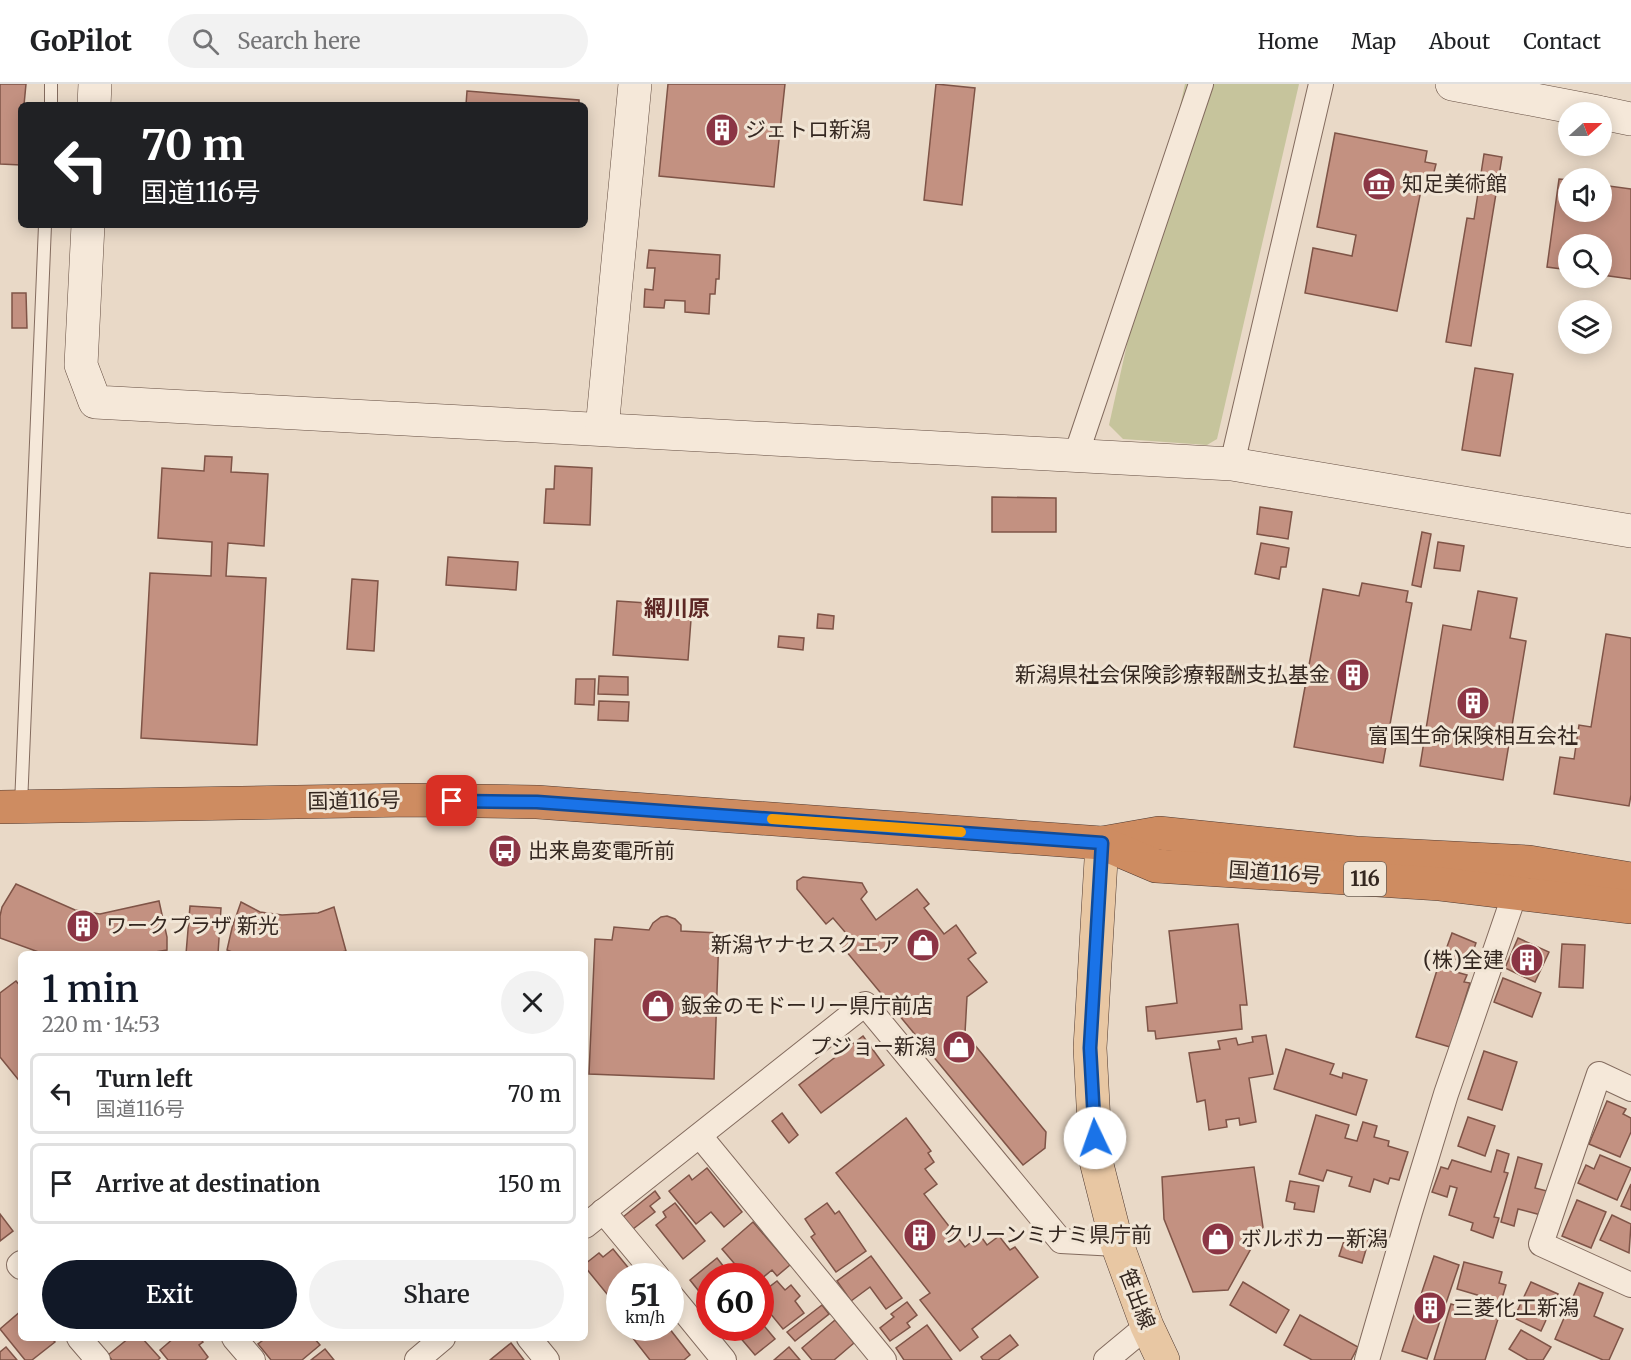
<!DOCTYPE html>
<html lang="en">
<head>
<meta charset="utf-8">
<style>
	:root { --surface:#fff; --page:#f2f2f2; --text:#202124; --muted:#757577; --line:#e0e0e0; --accent:#111827 }
	body { margin:0; font-family:Merriweather,"Noto Sans JP",serif; background:var(--page); color:var(--text); height:100vh; display:flex; flex-direction:column; font-size:22px; white-space:nowrap }
	* { box-sizing:border-box; margin:0 }
	p { font-size:20px; color:var(--muted) }
	.icon { flex:none; width:33px; height:33px; fill:none; stroke:currentColor; stroke-width:2; stroke-linecap:round; stroke-linejoin:round }
	.map { position:relative; flex:1; overflow:hidden }
	.panel { position:absolute; left:18px; top:867px; width:570px; height:390px; display:flex; flex-direction:column; background:var(--surface); border-radius:9px; box-shadow:0 3px 15px #0003 }
	.panel>* { flex:none }
	.hud { position:absolute; left:18px; top:18px; width:570px; height:126px; border-radius:9px; box-shadow:0 3px 15px #0003; background:#202124; color:#fff; overflow:hidden }
	.needle { width:39px; rotate:69deg }
	.fabs { position:absolute; left:1558px; top:18px; display:grid; gap:12px }
	.fabs a { display:grid; place-items:center; width:54px; height:54px; border-radius:50%; background:var(--surface); box-shadow:0 3px 15px #0003; font-size:30px }
	.speed { position:absolute; left:606px; top:1179px; display:flex; gap:12px; font-size:30px; font-weight:700; text-align:center }
	.speed>* { display:grid; place-content:center; width:78px; height:78px; border-radius:50%; background:var(--surface); box-shadow:0 3px 15px #0003; line-height:1 }
	.speed small { font-size:15px; font-weight:400 }
	.speed .limit { border:9px solid #d22; background:#fff; color:#111 }
	.pin { position:absolute; display:grid; place-items:center; width:51px; height:51px; color:#fff; margin:-26px; border-radius:12px; box-shadow:0 3px 9px #0006 }
	.me { position:absolute; width:66px; margin:-33px; rotate:357deg; stroke-linejoin:round; filter:drop-shadow(0 0 4px #0008) }
	.turn { display:flex; align-items:center; gap:21px; height:126px; padding:0 24px; font-size:27px }
	.turn .icon { width:78px; height:78px; stroke-width:2.5 }
	.turn b { display:block; font-size:42px; line-height:51px }
	.round { display:grid; place-items:center; flex:none; width:63px; height:63px; border-radius:32px; background:var(--page) }
	.head { display:flex; align-items:center; justify-content:space-between; height:102px; padding:0 24px }
	h1 { font-size:36px; font-weight:600; line-height:45px; color:var(--accent) }
	.button { display:flex; gap:12px; margin-top:auto; padding:12px 24px }
	.button a { flex:1; height:69px; border-radius:36px; background:var(--accent); color:#fff; font-size:24px; font-weight:600; line-height:69px; text-align:center }
	.button a+a { background:var(--page); color:var(--text) }
	ul { padding:0; list-style:none }
	li { display:flex; align-items:center; gap:18px; height:81px; margin:0 12px 9px; padding:0 12px; border:3px solid var(--line); border-radius:9px }
	li div { flex:1 }
	li b { display:block; font-size:22px }
	li em { font-style:normal }
	header { display:flex; align-items:center; gap:36px; box-sizing:border-box; height:84px; padding:0 30px; background:var(--surface); border-bottom:2px solid var(--line) }
	header strong { font-size:28px }
	nav { display:flex; gap:33px; margin-inline-start:auto; font-size:21px }
	.search { width:420px; height:54px; background:var(--page); display:flex; align-items:center; gap:15px; box-sizing:border-box; padding:0 21px; border-radius:33px; color:var(--muted); font-size:22px }
	.map>svg:first-child { display:block }
	.green { fill:#c6c49c }
	.building { fill:#c39181; stroke:#7f5447; stroke-width:1.5 }
	.lines { fill:none; stroke-linecap:round; stroke-linejoin:round }
	.lane-casing { stroke:#836b5e; stroke-width:14 }
	.street-casing { stroke:#836b5e; stroke-width:26 }
	.secondary-casing { stroke:#644d41; stroke-width:34 }
	.primary-casing { stroke:#513b32; stroke-width:34 }
	.highway-casing { stroke:#513b32; stroke-width:34 }
	.lane { stroke:#f5e8d9; stroke-width:12 }
	.street { stroke:#f5e8d9; stroke-width:24 }
	.secondary { stroke:#f5e8d9; stroke-width:33 }
	.primary { stroke:#e8c7a3; stroke-width:33 }
	.highway { stroke:#ce8c61; stroke-width:33 }
	.route-casing { stroke:#114b97; stroke-width:15 }
	.route { stroke:#1a73e8; stroke-width:10 }
	.slow { stroke:#f59e0b; stroke-width:10 }
	.labels { text-anchor:middle; stroke-width:6; stroke-linejoin:round; paint-order:stroke }
	.shield { fill:#f1e5d5; stroke:#6d6056; stroke-width:1.5 }
	.shield-label { font-size:20px; font-weight:bold; fill:#342720 }
	.poi-label { font-size:21px; fill:#342720; stroke:#f1e5d5; text-anchor:start }
	.street-label { font-size:21px; fill:#342720; stroke:#f1e5d5 }
	.neighbourhood-label { font-size:22px; font-weight:bold; fill:#5c2724; stroke:#f1e5d5 }
</style>
</head>
<body>
<header>
<strong>GoPilot</strong>
<div class="search"><svg class="icon" aria-label="search" viewBox="0 0 24 24"><circle cx="10" cy="10" r="6"/><path d="M15 15l6 6"/></svg>Search here</div>
<nav><a>Home</a><a>Map</a><a>About</a><a>Contact</a></nav>
</header>
<div class="map">
<svg width="1631" height="1276" viewBox="0 0 1631 1276">
	<rect width="100%" height="100%" fill="#e9d9c7"/>
	<!-- green -->
	<polygon class="green" points="1185,0 1299,0 1217,355 1207,361 1123,355 1109,341"/>
	<!-- building -->
	<g class="building">
		<polygon points="0,0 26,0 24,21 21,21 21,81 0,80"/>
		<polygon points="668,0 785,0 774,103 659,92"/>
		<polygon points="936,0 975,4 962,121 924,116"/>
		<polygon points="467,7 579,16 579,21 466,21"/>
		<polygon points="1335,49 1427,67 1425,78 1436,80 1433,92 1424,91 1397,227 1305,209 1313,164 1352,172 1356,151 1317,143"/>
		<polygon points="1484,70 1502,73 1471,262 1446,258 1467,134 1474,135"/>
		<polygon points="1559,95 1569,96 1569,128 1602,128 1602,101 1631,105 1631,195 1602,191 1602,160 1569,160 1569,186 1547,183"/>
		<polygon points="649,166 720,171 719,195 716,195 715,210 710,210 709,230 685,228 685,217 665,216 664,224 644,223 645,205 653,206 655,184 647,184"/>
		<polygon points="12,209 26,209 27,244 12,244"/>
		<polygon points="1475,284 1513,290 1500,372 1462,366"/>
		<polygon points="205,372 232,373 231,388 268,390 264,462 228,459 226,492 266,494 257,661 141,654 150,489 211,492 212,458 158,454 162,384 204,387"/>
		<polygon points="555,382 592,384 590,441 544,439 546,405 554,405"/>
		<polygon points="992,413 1056,414 1056,448 992,448"/>
		<polygon points="1260,423 1292,428 1288,455 1257,450"/>
		<polygon points="1422,448 1431,450 1421,503 1412,501"/>
		<polygon points="1438,458 1464,462 1460,487 1434,484"/>
		<polygon points="1261,459 1289,464 1286,483 1281,483 1279,495 1255,490"/>
		<polygon points="448,473 518,478 516,506 446,501"/>
		<polygon points="352,495 378,497 374,567 347,565"/>
		<polygon points="1362,499 1408,507 1406,518 1412,519 1383,679 1294,663 1323,505 1359,512"/>
		<polygon points="1478,507 1517,514 1510,554 1526,557 1503,696 1420,682 1443,541 1471,546"/>
		<polygon points="617,517 692,522 688,576 613,571"/>
		<polygon points="818,530 834,532 833,545 817,544"/>
		<polygon points="1606,550 1631,554 1631,711 1629,722 1554,710 1560,673 1574,675 1579,641 1591,643"/>
		<polygon points="779,552 804,554 803,566 778,563"/>
		<polygon points="599,592 628,593 628,611 598,610"/>
		<polygon points="576,595 595,595 594,621 575,620"/>
		<polygon points="599,617 629,618 628,637 598,636"/>
		<polygon points="803,793 862,799 867,808 861,815 876,836 917,805 929,820 924,824 944,850 956,841 976,869 968,875 987,898 967,913 965,949 1046,1048 1045,1064 1023,1081 841,861 851,855 833,834 826,840 797,805 797,797"/>
		<polygon points="16,800 75,826 100,830 159,817 167,853 167,866 143,870 44,870 0,854 0,832 2,823"/>
		<polygon points="241,818 260,828 282,831 318,829 334,823 346,867 333,870 237,870 227,866 232,844"/>
		<polygon points="190,822 221,824 218,870 186,870"/>
		<polygon points="667,832 675,835 681,841 681,847 719,849 714,995 589,990 595,855 612,856 614,843 649,846 653,839 661,833"/>
		<polygon points="1238,840 1247,921 1240,921 1242,945 1156,955 1155,947 1148,947 1146,923 1177,919 1169,847"/>
		<polygon points="1452,849 1476,859 1471,873 1468,872 1465,879 1444,871"/>
		<polygon points="1518,854 1549,868 1535,898 1505,884"/>
		<polygon points="1562,860 1585,861 1583,904 1559,903"/>
		<polygon points="1438,883 1467,891 1464,898 1470,899 1450,963 1416,953"/>
		<polygon points="1503,894 1541,909 1532,933 1494,918"/>
		<polygon points="16,897 21,903 21,999 0,973 0,909"/>
		<polygon points="1266,951 1273,990 1249,994 1256,1038 1240,1041 1239,1034 1226,1036 1227,1043 1209,1046 1205,1016 1197,1018 1189,969 1220,965 1218,957 1236,954 1238,961 1253,958 1252,953"/>
		<polygon points="863,952 884,981 821,1029 799,1001"/>
		<polygon points="1286,965 1334,980 1330,990 1342,994 1343,989 1367,996 1356,1031 1274,1005"/>
		<polygon points="1484,967 1517,978 1502,1026 1468,1015"/>
		<polygon points="1607,1017 1626,1025 1623,1030 1631,1034 1631,1048 1620,1073 1589,1060"/>
		<polygon points="782,1029 798,1051 789,1059 772,1037"/>
		<polygon points="1316,1031 1349,1041 1345,1054 1357,1057 1363,1038 1377,1042 1374,1053 1389,1057 1388,1062 1408,1068 1399,1096 1390,1094 1388,1100 1374,1095 1370,1108 1349,1102 1352,1093 1327,1086 1323,1097 1299,1090"/>
		<polygon points="1468,1033 1495,1042 1485,1072 1458,1062"/>
		<polygon points="906,1034 931,1067 928,1069 934,1078 925,1085 937,1100 924,1110 965,1163 980,1151 987,1161 999,1152 1010,1166 1015,1163 1038,1193 972,1245 978,1253 960,1267 920,1216 930,1209 836,1089"/>
		<polygon points="1497,1066 1509,1070 1504,1088 1508,1089 1494,1133 1499,1134 1493,1154 1471,1146 1473,1139 1449,1131 1457,1104 1450,1102 1447,1113 1432,1108 1441,1083 1448,1085 1452,1076 1491,1088"/>
		<polygon points="1600,1071 1631,1084 1617,1116 1578,1099 1586,1081 1594,1085"/>
		<polygon points="1518,1073 1542,1080 1535,1104 1547,1107 1541,1131 1518,1125 1514,1142 1501,1138"/>
		<polygon points="1254,1083 1263,1143 1228,1206 1193,1208 1164,1135 1162,1093"/>
		<polygon points="707,1084 742,1128 724,1143 711,1128 696,1140 669,1107 689,1091 692,1096"/>
		<polygon points="1290,1097 1319,1102 1314,1128 1294,1125 1295,1119 1286,1117"/>
		<polygon points="1631,1100 1631,1126 1621,1122"/>
		<polygon points="655,1107 660,1114 650,1122 655,1128 633,1145 623,1133"/>
		<polygon points="1577,1116 1606,1128 1591,1164 1562,1152"/>
		<polygon points="675,1119 705,1157 683,1175 656,1141 666,1133 663,1128"/>
		<polygon points="827,1119 835,1130 839,1127 866,1167 836,1188 811,1153 815,1150 805,1135"/>
		<polygon points="0,1130 13,1147 0,1157"/>
		<polygon points="1612,1131 1631,1140 1629,1169 1600,1156"/>
		<polygon points="753,1138 790,1181 777,1192 772,1186 760,1196 760,1192 754,1192 743,1181 739,1185 722,1165"/>
		<polygon points="1348,1145 1370,1152 1362,1179 1339,1172"/>
		<polygon points="613,1165 635,1192 620,1192 620,1226 585,1183 585,1180 599,1169 603,1173"/>
		<polygon points="871,1172 902,1214 886,1225 870,1203 851,1217 837,1197"/>
		<polygon points="1434,1172 1459,1181 1427,1275 1402,1267"/>
		<polygon points="717,1174 731,1192 710,1192 710,1221 690,1196"/>
		<polygon points="1464,1178 1502,1188 1499,1199 1506,1201 1501,1218 1457,1205"/>
		<polygon points="777,1197 785,1206 791,1201 800,1212 795,1217 804,1229 783,1245 760,1217 760,1210"/>
		<polygon points="1243,1198 1289,1226 1276,1249 1230,1221"/>
		<polygon points="1531,1198 1558,1210 1541,1247 1514,1234"/>
		<polygon points="1579,1199 1603,1209 1594,1232 1623,1245 1609,1276 1603,1276 1555,1255"/>
		<polygon points="907,1218 917,1231 907,1239 910,1243 890,1257 880,1244 894,1233 891,1230"/>
		<polygon points="1451,1220 1498,1235 1485,1276 1434,1276"/>
		<polygon points="822,1221 829,1230 795,1257 787,1248"/>
		<polygon points="21,1227 21,1254 51,1254 55,1258 32,1276 25,1276 0,1245"/>
		<polygon points="1300,1231 1358,1263 1351,1276 1312,1276 1284,1261"/>
		<polygon points="835,1236 854,1259 834,1276 812,1276 802,1264"/>
		<polygon points="760,1237 775,1255 755,1271 732,1244 760,1244"/>
		<polygon points="927,1241 952,1276 904,1276 896,1264"/>
		<polygon points="625,1244 669,1244 690,1271 684,1276 650,1276"/>
		<polygon points="1521,1246 1551,1263 1543,1276 1528,1276 1509,1265"/>
		<polygon points="1010,1251 1018,1261 998,1276 983,1276 981,1273"/>
		<polygon points="129,1254 142,1254 160,1274 158,1276 112,1276 108,1271"/>
		<polygon points="174,1254 200,1254 203,1258 199,1261 208,1273 205,1276 168,1276 160,1266"/>
		<polygon points="266,1254 314,1254 320,1261 302,1276 271,1276 258,1260"/>
		<polygon points="511,1259 524,1276 490,1276"/>
		<polygon points="6,1263 17,1276 0,1276 0,1268"/>
		<polygon points="789,1263 800,1276 774,1276"/>
		<polygon points="325,1265 334,1276 311,1276"/>
	</g>
	<g class="lines">
		<!-- lane casing -->
		<g class="lane-casing">
			<g id="lane">
				<polyline points="51,21 51,0"/>
				<polyline points="21,721 45,141"/>
			</g>
		</g>
		<!-- street casing -->
		<g class="street-casing">
			<g id="street">
				<polyline points="1076,371 1201,0"/>
				<polyline points="1232,380 1321,0"/>
				<polyline points="1631,1005 1599,990 1541,1160 1631,1201"/>
				<polyline points="700,1052 884,1276"/>
				<polyline points="603,1127 657,1192"/>
				<polyline points="585,1142 865,920 1061,1157 1117,1160"/>
				<polyline points="21,1179 19,1181 21,1183"/>
				<polyline points="670,1210 724,1276"/>
				<polyline points="79,1254 98,1276"/>
				<polyline points="234,1254 253,1276"/>
				<polyline points="529,1254 547,1276"/>
				<polyline points="417,1276 443,1254"/>
				<polyline points="1106,1276 1147,1242"/>
				<polyline points="1367,1276 1410,1128 1446,1010 1515,809"/>
			</g>
		</g>
		<!-- secondary casing -->
		<g class="secondary-casing">
			<g id="secondary">
				<polyline points="1452,0 1598,28"/>
				<polyline points="94,21 95,0"/>
				<polyline points="1602,29 1631,35"/>
				<polyline points="88,141 81,281 95,318 1232,380 1631,447"/>
				<polyline points="602,345 635,0"/>
			</g>
		</g>
		<!-- primary casing -->
		<g class="primary-casing">
			<polyline id="primary" points="1102,759 1090,964 1096,1077 1117,1160 1147,1242 1163,1276"/>
		</g>
		<!-- highway casing -->
		<g class="highway-casing">
			<g id="highway">
				<polyline points="0,723 410,716 537,718 1102,759 1159,749 1356,769 1529,778 1631,795"/>
				<polyline points="1102,759 1156,782 1440,800 1631,823"/>
			</g>
		</g>
		<!-- lane -->
		<use href="#lane" class="lane"/>
		<!-- street -->
		<use href="#street" class="street"/>
		<!-- secondary -->
		<use href="#secondary" class="secondary"/>
		<!-- primary -->
		<use href="#primary" class="primary"/>
		<!-- highway -->
		<use href="#highway" class="highway"/>
	</g>
	<g class="lines">
		<!-- route casing -->
		<g class="route-casing">
			<polyline id="route" points="452,717 537,718 1102,759 1090,964 1095,1054"/>
		</g>
		<!-- route -->
		<use href="#route" class="route"/>
		<!-- slow -->
		<polyline class="slow" points="772,735 961,748"/>
	</g>
	<!-- icons -->
	<defs>
		<g id="building-disc" transform="scale(1.725)"><circle r="9.5" fill="#8b3544" stroke="#f1e5d5"/><path d="M-4-6H4V6H1V3H-1V6H-4ZM-2.5-4.3h1.7v1.8h-1.7ZM.8-4.3h1.7v1.8H.8ZM-2.5-1h1.7V.8h-1.7ZM.8-1h1.7V.8H.8Z" fill="#fff"/></g>
		<g id="museum-disc" transform="scale(1.725)"><circle r="9.5" fill="#8b3544" stroke="#f1e5d5"/><path d="M0-6L6-3V-2H-6V-3ZM-5-1h2V3h-2ZM-1-1h2V3h-2ZM3-1h2V3H3ZM-6 4H6V6H-6Z" fill="#fff"/></g>
		<g id="bus-disc" transform="scale(1.725)"><circle r="9.5" fill="#8b3544" stroke="#f1e5d5"/><path d="M-5-6H5V4H4V6H2V4H-2V6H-4V4H-5ZM-3.5-4V0h7V-4ZM-3.5 1.2v1.5H-2V1.2ZM2 1.2v1.5H3.5V1.2Z" fill="#fff"/></g>
		<g id="shop-disc" transform="scale(1.725)"><circle r="9.5" fill="#8b3544" stroke="#f1e5d5"/><path d="M-5-2.5h2.3a2.7 3.5 0 0 1 5.4 0H5L5.5 6h-11ZM-1.5-2.5h3a1.5 2.3 0 0 0-3 0Z" fill="#fff"/></g>
	</defs>
	<g fill-rule="evenodd">
		<use href="#building-disc" x="722" y="46"/>
		<use href="#museum-disc" x="1379" y="100"/>
		<use href="#building-disc" x="1353" y="591"/>
		<use href="#building-disc" x="1473" y="619"/>
		<use href="#bus-disc" x="505" y="767"/>
		<use href="#building-disc" x="83" y="842"/>
		<use href="#shop-disc" x="923" y="861"/>
		<use href="#building-disc" x="1527" y="876"/>
		<use href="#shop-disc" x="658" y="922"/>
		<use href="#shop-disc" x="959" y="963"/>
		<use href="#building-disc" x="920" y="1151"/>
		<use href="#shop-disc" x="1218" y="1155"/>
		<use href="#building-disc" x="1430" y="1224"/>
	</g>
	<g class="labels">
		<!-- shield labels -->
		<rect class="shield" x="1344" y="778" width="42" height="34" rx="4.5"/>
		<g class="shield-label">
			<text x="1365" y="802">116</text>
		</g>
		<!-- poi labels -->
		<g class="poi-label">
			<text x="745" y="53">ジェトロ新潟</text>
			<text x="1402" y="107">知足美術館</text>
			<text x="1330" y="598" text-anchor="end">新潟県社会保険診療報酬支払基金</text>
			<text x="1473" y="659" text-anchor="middle">富国生命保険相互会社</text>
			<text x="528" y="774">出来島変電所前</text>
			<text x="106" y="849">ワークプラザ 新光</text>
			<text x="900" y="868" text-anchor="end">新潟ヤナセスクエア</text>
			<text x="1504" y="883" text-anchor="end">(株)全建</text>
			<text x="681" y="929">鈑金のモドーリー県庁前店</text>
			<text x="936" y="970" text-anchor="end">プジョー新潟</text>
			<text x="943" y="1158">クリーンミナミ県庁前</text>
			<text x="1241" y="1162">ボルボカー新潟</text>
			<text x="1453" y="1231">三菱化工新潟</text>
		</g>
		<!-- street labels -->
		<g class="street-label">
			<text transform="translate(354 717) rotate(-1)" y="7">国道116号</text>
			<text transform="translate(1275 789) rotate(4)" y="7">国道116号</text>
			<text transform="translate(1137 1215) rotate(69)" y="7">笹出線</text>
		</g>
		<!-- neighbourhood labels -->
		<g class="neighbourhood-label">
			<text x="677" y="532">網川原</text>
		</g>
	</g>
</svg>
<div class="fabs">
<a><svg class="needle" viewBox="-14 -14 28 28"><path d="M0-13l5 13h-10z" fill="#e53935"/><path d="M0 13l5-13h-10z" fill="#757577"/></svg></a>
<a><svg class="icon" aria-label="sound" viewBox="0 0 24 24"><path d="M4 9h4l5-4v14l-5-4H4zM17 9q2 3 0 6"/></svg></a>
<a><svg class="icon" aria-label="search" viewBox="0 0 24 24"><circle cx="10" cy="10" r="6"/><path d="M15 15l6 6"/></svg></a>
<a><svg class="icon" aria-label="layers" viewBox="0 0 24 24"><path d="M12 4l9 5-9 5-9-5zM3 14l9 5 9-5"/></svg></a>
</div>
<div class="speed"><div>51<small>km/h</small></div><div class="limit">60</div></div>
<div class="pin" style="left:452px;top:717px;background:#d93025"><svg class="icon" aria-label="arrive" viewBox="0 0 24 24"><path d="M6 21V4h12l-3 4 3 4H6"/></svg></div>
<svg class="me" style="left:1095px;top:1054px" viewBox="-20 -20 40 40"><circle r="19" fill="#fff"/><path d="M0-13L10 11 0 6-10 11z" fill="#1a73e8"/></svg>
<div class="hud">
<div class="turn"><svg class="icon" aria-label="left" viewBox="0 0 24 24"><path d="M17 20v-9H6M10 6l-5 5 5 5"/></svg><div><b>70 m</b>国道116号</div></div>
</div>
<section class="panel">
<div class="head"><div><h1>1 min</h1><p>220 m · 14:53</p></div><a class="round"><svg class="icon" aria-label="close" viewBox="0 0 24 24"><path d="M6 6l12 12M18 6L6 18"/></svg></a></div>
<ul>
<li><svg class="icon" aria-label="left" viewBox="0 0 24 24"><path d="M17 20v-9H6M10 6l-5 5 5 5"/></svg><div><b>Turn left</b><p>国道116号</p></div><em>70 m</em></li>
<li><svg class="icon" aria-label="arrive" viewBox="0 0 24 24"><path d="M6 21V4h12l-3 4 3 4H6"/></svg><div><b>Arrive at destination</b></div><em>150 m</em></li>
</ul>
<div class="button"><a>Exit</a><a>Share</a></div>
</section>
</div>
</body>
</html>
